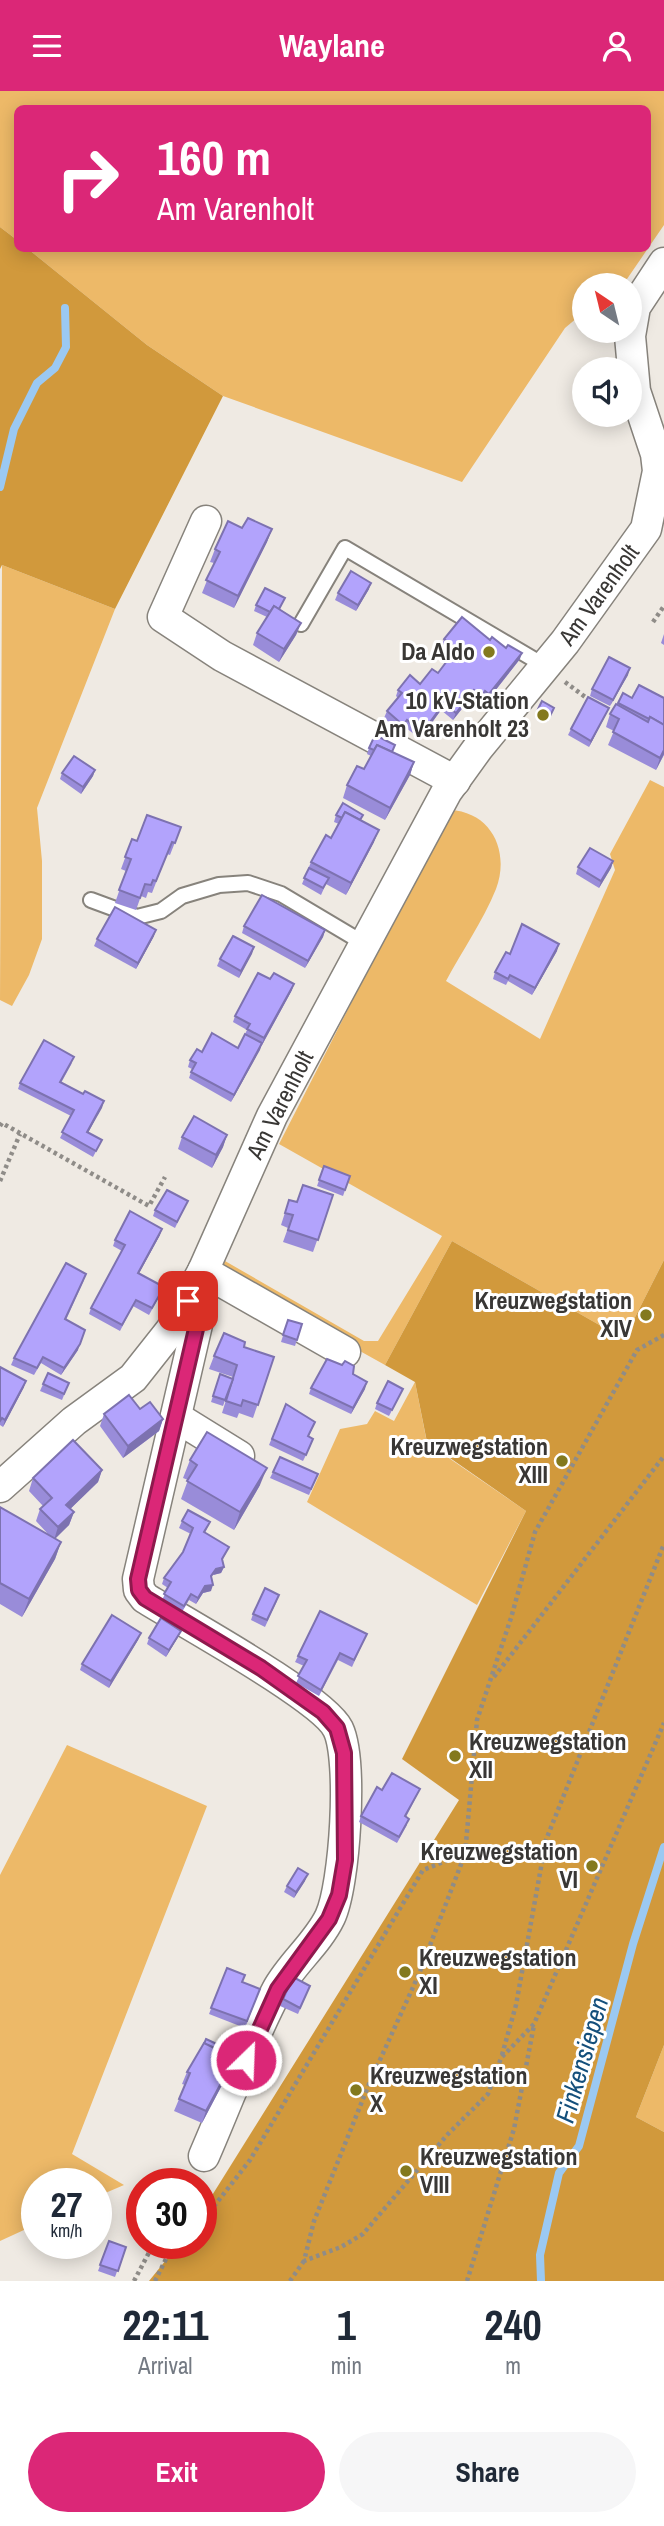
<!DOCTYPE html>
<html lang="en">
<head>
<meta charset="utf-8">
<style>
	:root { --surface:#fff; --page:#f6f6f7; --text:#1f2937; --muted:#747a83; --accent:#db2777 }
	body { margin:0; font-family:"Archivo Narrow",sans-serif; background:var(--page); color:var(--text); height:100vh; display:flex; flex-direction:column; font-size:26px; white-space:nowrap }
	* { box-sizing:border-box; margin:0 }
	p { font-size:23px; color:var(--muted) }
	.icon { flex:none; width:38px; height:38px; fill:none; stroke:currentColor; stroke-width:2; stroke-linecap:round; stroke-linejoin:round }
	.map { position:relative; height:2190px; overflow:hidden }
	.panel { display:flex; flex-direction:column; background:var(--surface); flex:1 }
	.panel>* { flex:none }
	.banner { position:absolute; left:14px; top:14px; width:637px; height:147px; border-radius:10px; box-shadow:0 4px 18px #0003; background:#db2777; color:#fff; overflow:hidden }
	.needle { width:46px; rotate:325deg }
	.fabs { position:absolute; left:572px; top:182px; display:grid; gap:14px }
	.fabs a { display:grid; place-items:center; width:70px; height:70px; border-radius:50%; background:var(--surface); box-shadow:0 4px 18px #0003; font-size:35px }
	.speed { position:absolute; left:21px; top:2077px; display:flex; gap:14px; font-size:35px; font-weight:700; text-align:center }
	.speed>* { display:grid; place-content:center; width:91px; height:91px; border-radius:50%; background:var(--surface); box-shadow:0 4px 18px #0003; line-height:1 }
	.speed small { font-size:18px; font-weight:400 }
	.speed .limit { border:10px solid #d22; background:#fff; color:#111 }
	.pin { position:absolute; display:grid; place-items:center; width:60px; height:60px; color:#fff; margin:-30px; border-radius:14px; box-shadow:0 4px 10px #0006 }
	.me { position:absolute; width:77px; margin:-38px; rotate:24deg; stroke-linejoin:round; filter:drop-shadow(0 0 5px #0008) }
	.turn { display:flex; align-items:center; gap:24px; height:147px; padding:0 28px; font-size:32px }
	.turn .icon { width:91px; height:91px; stroke-width:2.5 }
	.turn b { display:block; font-size:49px; line-height:60px }
	.eta { display:flex; justify-content:space-evenly; align-items:center; height:119px; text-align:center }
	.eta b { font-size:42px; font-weight:700; line-height:49px }
	.action { display:flex; gap:14px; margin-top:auto; padding:14px 28px }
	.action a { flex:1; height:80px; border-radius:42px; background:var(--accent); color:#fff; font-size:28px; font-weight:700; line-height:80px; text-align:center }
	.action a+a { background:var(--page); color:var(--text) }
	header { display:flex; justify-content:space-between; align-items:center; height:91px; padding:0 28px; background:var(--accent); color:#fff; font-size:32px; font-weight:700 }
	.map>svg:first-child { display:block }
	.green { fill:#edb968 }
	.forest { fill:#d1993c }
	.lines { fill:none; stroke-linecap:round; stroke-linejoin:round }
	.stream { stroke:#9bc9f2; stroke-width:8 }
	.lane-casing { stroke:#87837c; stroke-width:18 }
	.street-casing { stroke:#87837c; stroke-width:33 }
	.path { stroke:#8f8c88; stroke-width:4.5; stroke-dasharray:3.5 3.5; stroke-linecap:butt }
	.lane { stroke:#fff; stroke-width:14 }
	.street { stroke:#fff; stroke-width:30 }
	.wall { fill:#998cd9 }
	.shaded-wall { fill:#7d72b0 }
	.building { fill:#b2a3fc; stroke:#7d72b0; stroke-width:2 }
	.route-casing { stroke:#8e194d; stroke-width:18 }
	.route { stroke:#db2777; stroke-width:12 }
	.poi-dot { fill:#83791e; stroke:#fff; stroke-width:2.5 }
	.labels { text-anchor:middle; stroke-width:6; stroke-linejoin:round; paint-order:stroke }
	.street-label { font-size:24px; fill:#393735; stroke:#fff }
	.poi-label { font-size:24px; font-weight:bold; fill:#393735; stroke:#fff; text-anchor:end }
	.water-label { font-size:26px; font-style:italic; fill:#144f7b; stroke:#fff }
</style>
</head>
<body>
<header><svg class="icon" aria-label="menu" viewBox="0 0 24 24"><path d="M4 6h16M4 12h16M4 18h16"/></svg>Waylane<svg class="icon" aria-label="person" viewBox="0 0 24 24"><circle cx="12" cy="8" r="4"/><path d="M4 21q1-7 8-7t8 7"/></svg></header>
<div class="map">
<svg width="664" height="2190" viewBox="0 0 664 2190">
	<rect width="100%" height="100%" fill="#efeae3"/>
	<!-- green -->
	<g class="green">
		<polygon points="0,0 664,0 664,134 627,188 619,194 584,194 584,221 565,237 462,391 223,305 147,254 28,158 648,158 648,18 18,18 17,149 0,136"/>
		<polygon points="2,474 115,518 37,717 42,770 42,848 29,884 12,915 0,909"/>
		<path d="M650 689 664 696V1169L624 1248 452 1150 385 1274 220 1182 225 1170 364 1250H378L442 1145 279 1053 450 719C492 721 510 761 496 798 483 830 462 860 446 890L540 948 615 779 610 763Z"/>
		<polygon points="415,1291 427,1352 526,1420 477,1514 307,1411 340,1338 367,1333 375,1320 394,1330"/>
		<polygon points="67,1654 207,1715 72,2063 124,2094 96,2106 96,2093 37,2093 37,2133 0,2150 0,1784"/>
		<polygon points="664,1954 664,2041 636,2026"/>
	</g>
	<!-- forest -->
	<g class="forest">
		<polygon points="0,136 17,149 18,158 28,158 147,254 223,305 115,518 2,474 0,478"/>
		<polygon points="452,1150 624,1248 664,1169 664,1954 636,2026 664,2041 664,2190 149,2190 179,2153 201,2152 201,2122 459,1709 402,1668 526,1420 427,1351 415,1291 385,1274"/>
	</g>
	<g class="lines">
		<!-- stream -->
		<g class="stream">
			<polyline points="0,396 14,338 37,292 55,277 66,256 65,217"/>
			<polyline points="541,2190 540,2164 559,2082 579,2055 633,1853 664,1756"/>
		</g>
		<!-- lane casing -->
		<g class="lane-casing">
			<g id="lane">
				<polyline points="301,533 345,457 545,575"/>
				<polyline points="91,809 137,826 161,820 182,805 219,794 248,792 281,803 365,853"/>
			</g>
		</g>
		<!-- street casing -->
		<g class="street-casing">
			<g id="street">
				<polyline points="206,430 163,526 222,565 455,690"/>
				<polyline points="203,1180 345,1261"/>
				<path d="M189 1210 199 1225 138 1488 139 1499 145 1507C180 1529 323 1607 338 1638 353 1669 345 1794 330 1826 317 1853 291 1873 277 1899 249 1952 228 2010 204 2065"/>
				<polyline points="176,1326 239,1365"/>
				<polyline points="0,1396 74,1330 133,1287 171,1239 203,1180 272,1025 447,700 478,657 565,551 646,438 658,380 656,363 635,300 630,245 635,216 664,172"/>
			</g>
		</g>
		<!-- path -->
		<g class="path">
			<polyline points="653,531 664,515"/>
			<polyline points="565,591 592,611"/>
			<polyline points="0,1035 2,1032 149,1115 165,1086"/>
			<polyline points="0,1090 20,1043"/>
			<polyline points="664,1244 637,1259 535,1441 511,1527 477,1629 465,1763 419,1883 369,1993 314,2130 304,2170 341,2156 363,2143 447,2044 488,2003 501,1967 534,1933 664,1632"/>
			<polyline points="494,1586 664,1365"/>
			<polyline points="502,1964 516,1914 546,1749 664,1453"/>
			<polyline points="201,2132 250,2069 423,1779 464,1763"/>
			<polyline points="134,2190 154,2152"/>
			<polyline points="155,2190 174,2152"/>
			<polyline points="290,2190 304,2170"/>
			<polyline points="467,2190 514,2038 534,1934"/>
		</g>
		<!-- lane -->
		<use href="#lane" class="lane"/>
		<!-- street -->
		<use href="#street" class="street"/>
	</g>
	<!-- wall -->
	<g class="wall">
		<polygon points="242,437 272,438 267,451 234,517 202,502 214,472 210,471 215,458"/>
		<polygon points="369,498 356,520 335,509 338,502"/>
		<polygon points="285,507 280,518 301,532 296,544 279,571 253,554 257,542 267,526 254,520 256,514"/>
		<polygon points="664,543 664,554 661,552"/>
		<polygon points="444,548 490,549 520,568 487,610 483,607 480,611 472,605 453,629 441,619 420,648 405,636 401,641 384,627 387,620 398,607 396,605 398,599 420,593 438,582 452,563 442,554"/>
		<polygon points="628,584 610,615 590,605 592,598"/>
		<polygon points="623,602 632,607 664,607 664,664 656,679 608,654 614,640 606,636 610,623 617,614"/>
		<polygon points="554,617 547,631 535,625 538,618"/>
		<polygon points="606,623 589,656 568,644 571,638"/>
		<polygon points="369,657 393,661 414,671 410,684 385,729 343,707 347,694 364,678 371,665 367,663"/>
		<polygon points="95,679 93,685 81,703 60,688 62,682"/>
		<polygon points="336,724 363,724 361,729 374,751 346,804 326,793 321,804 302,793 311,771 331,747 339,733 334,731"/>
		<polygon points="181,736 170,764 167,763 152,802 148,801 146,807 141,805 136,819 115,812 126,780 121,778 132,748 137,750"/>
		<polygon points="613,770 611,777 599,797 576,783 578,776"/>
		<polygon points="244,835 325,839 323,846 305,877 242,842"/>
		<polygon points="154,845 136,878 94,855 97,848"/>
		<polygon points="254,856 239,887 217,875 220,868"/>
		<polygon points="557,860 532,904 508,890 506,894 493,888 495,881 510,863"/>
		<polygon points="292,899 231,1011 189,987 192,978 188,976 190,969 202,961 238,957 247,939 233,931 235,925"/>
		<polygon points="72,972 61,992 83,1003 104,1010 88,1042 102,1049 93,1066 60,1047 71,1025 18,998 20,992"/>
		<polygon points="227,1044 223,1056 212,1077 178,1058 182,1046"/>
		<polygon points="324,1075 350,1085 343,1105 317,1095"/>
		<polygon points="333,1104 313,1161 283,1151 288,1137 281,1134 289,1109 297,1111"/>
		<polygon points="188,1110 175,1137 153,1125 155,1119"/>
		<polygon points="160,1144 139,1182 161,1202 149,1224 133,1215 120,1240 89,1223 91,1217 122,1160 113,1155 115,1149"/>
		<polygon points="84,1189 66,1229 78,1259 61,1284 41,1272 34,1284 11,1274 14,1267"/>
		<polygon points="288,1229 302,1233 295,1255 281,1251"/>
		<polygon points="244,1256 274,1266 253,1327 239,1322 237,1327 222,1322 231,1293 223,1315 211,1311 220,1283 232,1288 233,1286 209,1278 214,1265"/>
		<polygon points="342,1274 353,1283 365,1298 351,1323 309,1303 311,1297"/>
		<polygon points="0,1276 24,1296 3,1336 0,1334"/>
		<polygon points="48,1282 69,1292 62,1309 40,1300"/>
		<polygon points="403,1298 389,1325 375,1318 377,1312"/>
		<polygon points="286,1313 315,1331 309,1345 311,1354 303,1370 269,1354"/>
		<polygon points="104,1323 163,1328 159,1340 123,1367 100,1335"/>
		<polygon points="190,1369 260,1394 234,1439 181,1408 188,1389 183,1387"/>
		<polygon points="102,1379 98,1391 70,1418 74,1421 69,1434 55,1447 61,1451 55,1468 22,1526 0,1513 0,1417 48,1443 36,1430 40,1418 43,1415 29,1400 33,1387"/>
		<polygon points="273,1381 318,1383 309,1404 270,1387"/>
		<polygon points="182,1430 210,1431 205,1442 229,1456 222,1470 224,1476 221,1482 213,1484 211,1487 211,1500 203,1502 196,1513 189,1509 182,1521 162,1509 168,1497 162,1493 164,1487 183,1461 191,1443 179,1437"/>
		<polygon points="277,1510 265,1536 251,1529 253,1523"/>
		<polygon points="141,1542 138,1549 109,1597 80,1579 82,1573"/>
		<polygon points="367,1543 352,1576 338,1569 319,1605 296,1592 304,1575 295,1571 298,1565"/>
		<polygon points="178,1546 166,1566 147,1553 149,1547"/>
		<polygon points="420,1698 406,1726 407,1734 397,1752 359,1731 361,1725 382,1699"/>
		<polygon points="305,1790 294,1807 284,1801 287,1795"/>
		<polygon points="227,1877 242,1891 260,1898 245,1937 209,1923"/>
		<polygon points="310,1895 298,1923 280,1915 283,1908"/>
		<polygon points="187,1981 225,1981 222,1994 202,2032 174,2020 185,1994 182,1993"/>
		<polygon points="142,2107 142,2130 134,2127"/>
		<polygon points="109,2150 126,2156 115,2186 98,2180"/>
	</g>
	<!-- shaded-wall -->
	<g class="shaded-wall">
		<polygon points="272,438 267,451 234,517 238,505"/>
		<polygon points="371,492 369,498 356,520 358,514"/>
		<polygon points="301,532 296,544 279,571 284,558"/>
		<polygon points="522,562 520,568 487,610 489,603"/>
		<polygon points="630,577 628,584 610,615 613,609"/>
		<polygon points="474,599 472,605 453,629 456,622"/>
		<polygon points="444,612 441,619 420,648 422,642"/>
		<polygon points="609,617 606,623 589,656 591,650"/>
		<polygon points="664,659 664,663 656,679 660,667"/>
		<polygon points="414,671 410,684 385,729 390,717"/>
		<polygon points="95,679 93,685 81,703 83,696"/>
		<polygon points="379,739 374,751 346,804 351,792"/>
		<polygon points="613,770 611,777 599,797 601,790"/>
		<polygon points="156,839 154,845 136,878 138,872"/>
		<polygon points="325,839 323,846 305,877 308,870"/>
		<polygon points="559,853 557,860 532,904 535,897"/>
		<polygon points="254,856 252,863 239,887 241,880"/>
		<polygon points="294,893 292,899 262,954 264,947"/>
		<polygon points="262,952 260,959 231,1011 234,1004"/>
		<polygon points="104,1010 102,1017 85,1047 87,1041"/>
		<polygon points="227,1044 223,1056 212,1077 216,1064"/>
		<polygon points="162,1138 160,1144 136,1188 138,1182"/>
		<polygon points="80,1253 78,1259 61,1284 64,1277"/>
		<polygon points="26,1290 24,1296 3,1336 5,1329"/>
		<polygon points="367,1291 365,1298 351,1323 353,1317"/>
		<polygon points="163,1328 159,1340 123,1367 128,1355"/>
		<polygon points="267,1377 260,1394 234,1439 240,1421"/>
		<polygon points="102,1379 98,1391 62,1426 66,1414"/>
		<polygon points="74,1421 69,1434 54,1449 58,1436"/>
		<polygon points="61,1451 55,1468 22,1526 29,1508"/>
		<polygon points="224,1476 221,1482 213,1484 209,1492 216,1478"/>
		<polygon points="213,1494 211,1500 203,1502 196,1513 198,1507 205,1495"/>
		<polygon points="181,1540 178,1546 166,1566 169,1559"/>
		<polygon points="141,1542 138,1549 109,1597 111,1590"/>
		<polygon points="308,1783 305,1790 294,1807 296,1801"/>
		<polygon points="227,1981 222,1994 202,2032 206,2020"/>
	</g>
	<!-- building -->
	<g class="building">
		<polygon points="248,427 272,438 238,505 206,489 220,461 215,458 228,430 242,437"/>
		<polygon points="351,480 371,492 358,514 338,502"/>
		<polygon points="265,497 285,507 279,518 274,515 270,521 256,514"/>
		<polygon points="274,515 301,532 284,558 257,542"/>
		<polygon points="462,526 490,549 492,546 506,557 508,554 522,562 489,603 485,600 482,605 474,599 456,622 444,612 422,642 407,629 403,634 387,620 402,602 398,599 410,584 420,593 432,578 438,582 456,558 444,548"/>
		<polygon points="609,566 630,577 613,609 592,598"/>
		<polygon points="639,594 664,607 664,634 650,626 649,628 618,612 623,602 632,607"/>
		<polygon points="588,606 609,617 591,650 571,638"/>
		<polygon points="542,610 554,617 550,625 538,618"/>
		<polygon points="616,613 648,631 650,626 664,634 664,659 660,667 613,641 619,628 610,623"/>
		<polygon points="375,644 395,654 392,661 377,654 374,659 369,657"/>
		<polygon points="377,654 414,671 390,717 347,694 357,675 364,678"/>
		<polygon points="74,665 95,679 83,696 62,682"/>
		<polygon points="343,712 363,724 360,729 345,721 342,727 336,724"/>
		<polygon points="345,721 379,739 351,792 311,771 326,744 331,747"/>
		<polygon points="147,724 181,736 175,752 172,751 156,790 153,789 151,794 145,793 140,807 119,799 131,768 125,766 132,748 137,750"/>
		<polygon points="590,757 613,770 601,790 578,776"/>
		<polygon points="309,777 329,787 323,797 304,787"/>
		<polygon points="262,804 325,839 308,870 244,835"/>
		<polygon points="115,816 156,839 138,872 97,848"/>
		<polygon points="522,833 559,853 535,897 510,884 508,888 495,881 506,861 510,863"/>
		<polygon points="233,845 254,856 241,880 220,868"/>
		<polygon points="258,882 270,888 274,882 294,893 264,947 247,938 250,933 235,925"/>
		<polygon points="212,942 238,957 245,943 262,952 234,1004 191,981 196,972 190,969 197,958 202,961"/>
		<polygon points="44,949 74,966 60,991 83,1003 85,1000 104,1010 87,1041 102,1049 96,1060 62,1041 74,1019 20,992"/>
		<polygon points="194,1025 227,1044 216,1064 182,1046"/>
		<polygon points="324,1075 350,1085 345,1099 319,1089"/>
		<polygon points="303,1094 333,1104 318,1149 288,1139 293,1124 285,1122 289,1109 297,1111"/>
		<polygon points="167,1099 188,1110 177,1131 155,1119"/>
		<polygon points="130,1120 162,1138 138,1182 164,1196 152,1217 136,1209 122,1234 91,1217 125,1154 115,1149"/>
		<polygon points="66,1172 86,1183 65,1228 85,1239 80,1253 64,1277 43,1266 37,1277 14,1267"/>
		<polygon points="288,1229 302,1233 297,1249 283,1244"/>
		<polygon points="224,1242 245,1251 244,1256 274,1266 258,1314 243,1309 241,1315 226,1310 237,1274 214,1265"/>
		<polygon points="327,1268 342,1274 345,1270 354,1275 353,1283 367,1291 353,1317 311,1297"/>
		<polygon points="0,1276 26,1290 5,1329 2,1327 0,1330"/>
		<polygon points="48,1282 69,1292 64,1303 43,1293"/>
		<polygon points="220,1283 233,1288 225,1309 213,1305"/>
		<polygon points="388,1290 403,1298 392,1319 377,1312"/>
		<polygon points="129,1304 140,1318 150,1311 163,1328 128,1355 104,1323"/>
		<polygon points="286,1313 315,1331 308,1345 313,1348 306,1364 272,1348"/>
		<polygon points="207,1341 267,1377 240,1421 187,1390 197,1374 190,1369"/>
		<polygon points="73,1349 102,1379 66,1414 74,1421 58,1436 40,1418 52,1407 33,1387"/>
		<polygon points="280,1366 318,1383 311,1398 273,1381"/>
		<polygon points="0,1416 61,1451 29,1508 0,1492"/>
		<polygon points="188,1419 210,1431 204,1441 229,1456 222,1468 224,1476 216,1478 211,1485 213,1494 205,1495 198,1507 191,1503 184,1515 164,1503 171,1491 164,1487 183,1461 193,1437 182,1430"/>
		<polygon points="265,1497 279,1504 267,1529 253,1523"/>
		<polygon points="320,1520 367,1543 354,1569 340,1562 321,1599 298,1585 307,1569 298,1565"/>
		<polygon points="112,1524 141,1542 111,1590 82,1573"/>
		<polygon points="161,1527 181,1540 169,1559 149,1547"/>
		<polygon points="392,1682 420,1698 405,1725 409,1728 399,1746 361,1725 377,1696 382,1699"/>
		<polygon points="298,1777 308,1783 296,1801 287,1795"/>
		<polygon points="227,1877 245,1884 242,1891 260,1898 247,1930 211,1917"/>
		<polygon points="293,1886 310,1895 300,1917 283,1908"/>
		<polygon points="206,1948 219,1954 217,1958 204,1953"/>
		<polygon points="204,1952 231,1965 224,1980 227,1981 206,2020 179,2008 190,1982 187,1981"/>
		<polygon points="142,2107 142,2123 136,2120"/>
		<polygon points="109,2150 126,2156 118,2180 100,2174"/>
	</g>
	<g class="lines">
		<!-- route casing -->
		<g class="route-casing">
			<polyline id="route" points="188,1210 199,1225 138,1488 139,1499 145,1507 261,1577 323,1621 337,1637 344,1662 345,1769 339,1804 329,1828 278,1898 246,1969"/>
		</g>
		<!-- route -->
		<use href="#route" class="route"/>
	</g>
	<!-- markers -->
	<g class="poi-dot">
		<circle cx="489" cy="561" r="7"/>
		<circle cx="543" cy="624" r="7"/>
		<circle cx="646" cy="1224" r="7"/>
		<circle cx="562" cy="1370" r="7"/>
		<circle cx="455" cy="1665" r="7"/>
		<circle cx="592" cy="1775" r="7"/>
		<circle cx="405" cy="1881" r="7"/>
		<circle cx="356" cy="1999" r="7"/>
		<circle cx="406" cy="2080" r="7"/>
	</g>
	<g class="labels">
		<!-- street labels -->
		<g class="street-label">
			<text transform="translate(599 504) rotate(-54)" y="8">Am Varenholt</text>
			<text transform="translate(280 1014) rotate(-63)" y="8">Am Varenholt</text>
		</g>
		<!-- poi labels -->
		<g class="poi-label">
			<text x="475" y="569">Da Aldo</text>
			<text x="529" y="618">10 kV-Station<tspan x="529" dy="28">Am Varenholt 23</tspan></text>
			<text x="632" y="1218">Kreuzwegstation<tspan x="632" dy="28">XIV</tspan></text>
			<text x="548" y="1364">Kreuzwegstation<tspan x="548" dy="28">XIII</tspan></text>
			<text x="469" y="1659" text-anchor="start">Kreuzwegstation<tspan x="469" dy="28">XII</tspan></text>
			<text x="578" y="1769">Kreuzwegstation<tspan x="578" dy="28">VI</tspan></text>
			<text x="419" y="1875" text-anchor="start">Kreuzwegstation<tspan x="419" dy="28">XI</tspan></text>
			<text x="370" y="1993" text-anchor="start">Kreuzwegstation<tspan x="370" dy="28">X</tspan></text>
			<text x="420" y="2074" text-anchor="start">Kreuzwegstation<tspan x="420" dy="28">VIII</tspan></text>
		</g>
		<!-- water labels -->
		<g class="water-label">
			<text transform="translate(582 1969) rotate(-74)" y="9">Finkensiepen</text>
		</g>
	</g>
</svg>
<div class="fabs">
<a><svg class="needle" viewBox="-14 -14 28 28"><path d="M0-13l5 13h-10z" fill="#e53935"/><path d="M0 13l5-13h-10z" fill="#747a83"/></svg></a>
<a><svg class="icon" aria-label="sound" viewBox="0 0 24 24"><path d="M4 9h4l5-4v14l-5-4H4zM17 9q2 3 0 6"/></svg></a>
</div>
<div class="speed"><div>27<small>km/h</small></div><div class="limit">30</div></div>
<div class="pin" style="left:188px;top:1210px;background:#d93025"><svg class="icon" aria-label="arrive" viewBox="0 0 24 24"><path d="M6 21V4h12l-3 4 3 4H6"/></svg></div>
<svg class="me" style="left:246px;top:1969px" viewBox="-20 -20 40 40"><circle r="17" fill="#db2777" stroke="#fff" stroke-width="3"/><path d="M0-11L8 9 0 5-8 9z" fill="#fff"/></svg>
<div class="banner">
<div class="turn"><svg class="icon" aria-label="right" viewBox="0 0 24 24"><path d="M7 20v-9h11M14 6l5 5-5 5"/></svg><div><b>160 m</b>Am Varenholt</div></div>
</div>
</div>
<section class="panel">
<div class="eta">
<div><b>22:11</b><p>Arrival</p></div>
<div><b>1</b><p>min</p></div>
<div><b>240</b><p>m</p></div>
</div>
<div class="action"><a>Exit</a><a>Share</a></div>
</section>
</body>
</html>
